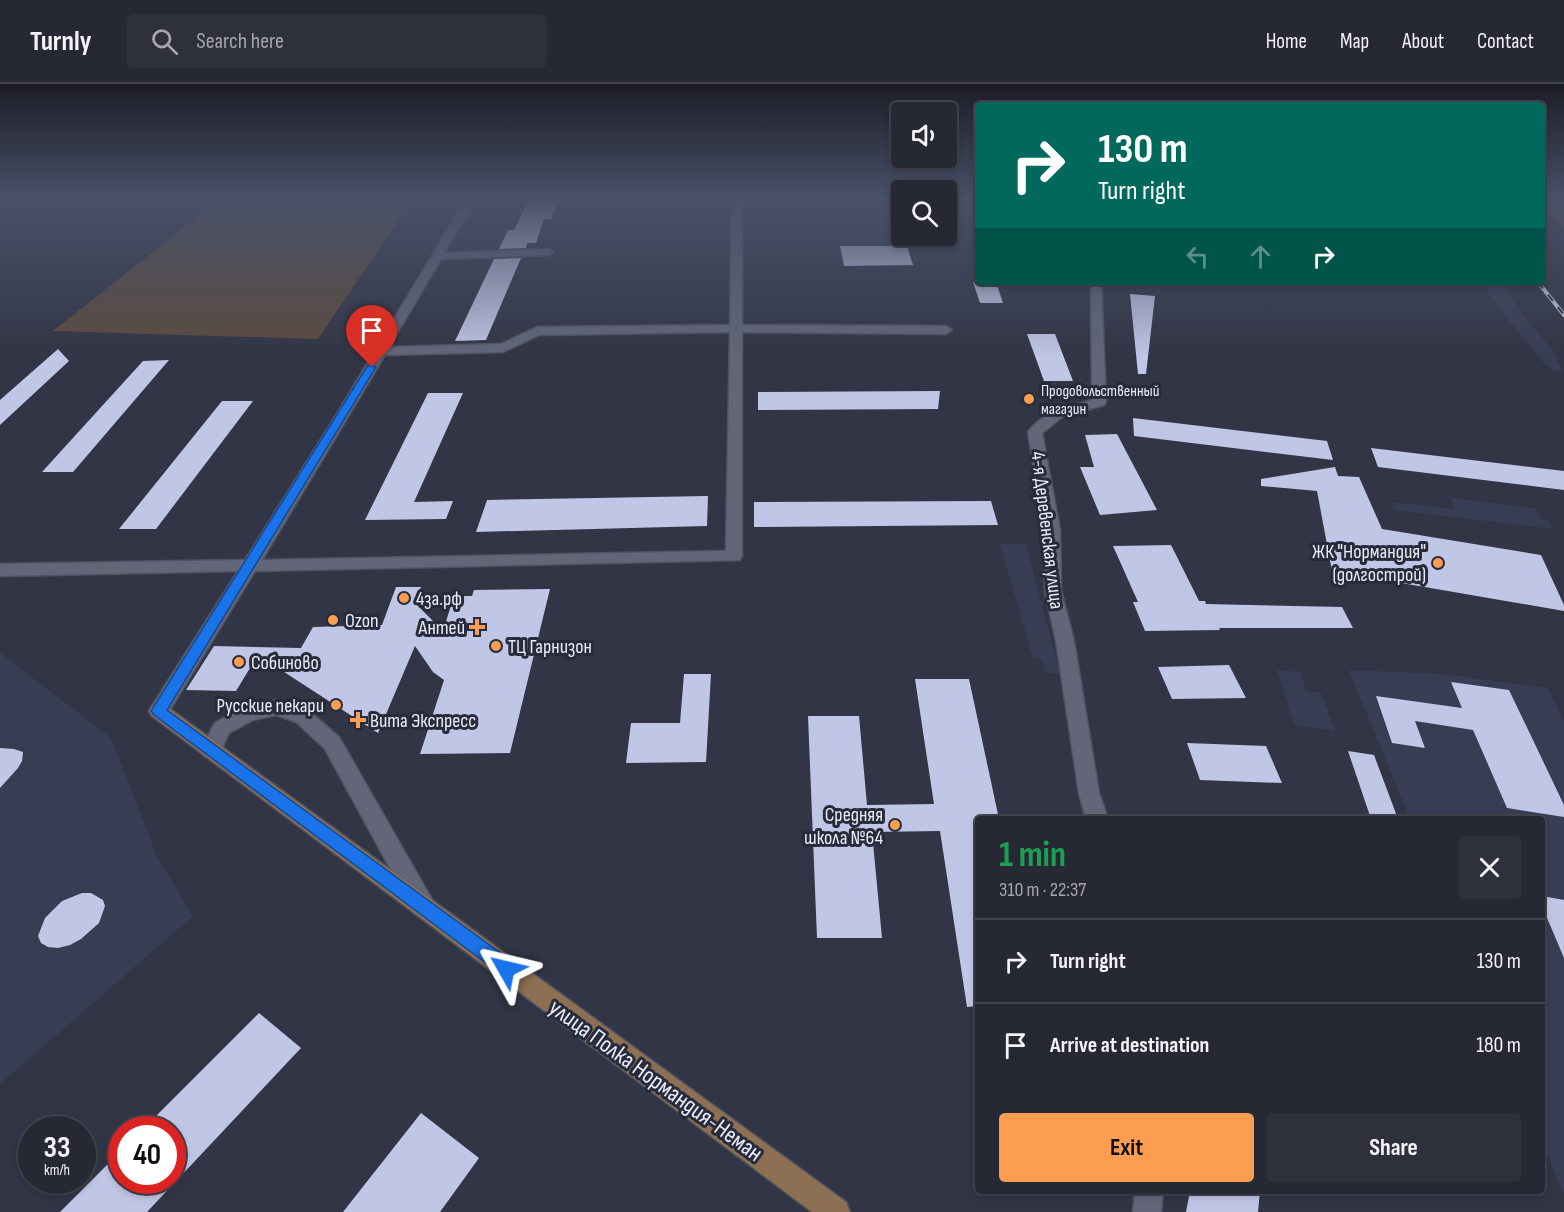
<!DOCTYPE html>
<html lang="en">
<head>
<meta charset="utf-8">
<style>
	:root { --surface:#262834; --page:#2e303c; --text:#f1f3f6; --muted:#a4a6ac; --line:#42444f; --accent:#fb9e52 }
	body { margin:0; font-family:"Sofia Sans Condensed",sans-serif; background:var(--page); color:var(--text); height:100vh; display:flex; flex-direction:column; font-size:22px; white-space:nowrap }
	* { box-sizing:border-box; margin:0 }
	p { font-size:20px; color:var(--muted) }
	.icon { flex:none; width:33px; height:33px; fill:none; stroke:currentColor; stroke-width:2; stroke-linecap:round; stroke-linejoin:round }
	.map { position:relative; flex:1; overflow:hidden }
	.sheet { position:absolute; left:975px; top:732px; width:570px; height:378px; display:flex; flex-direction:column; background:var(--surface); border-radius:6px; box-shadow:0 3px 9px #0003,0 0 0 2px var(--line) }
	.sheet>* { flex:none }
	.banner { position:absolute; left:975px; top:18px; width:570px; height:183px; border-radius:6px; box-shadow:0 3px 9px #0003,0 0 0 2px var(--line); background:#00695c; color:#fff; overflow:hidden }
	.tools { position:absolute; left:891px; top:18px; display:grid; gap:12px }
	.tools a { display:grid; place-items:center; width:66px; height:66px; border-radius:6px; background:var(--surface); box-shadow:0 3px 9px #0003,0 0 0 2px var(--line); font-size:30px }
	.speed { position:absolute; left:18px; top:1032px; display:flex; gap:12px; font-size:30px; font-weight:700; text-align:center }
	.speed>* { display:grid; place-content:center; width:78px; height:78px; border-radius:50%; background:var(--surface); box-shadow:0 3px 9px #0003,0 0 0 2px var(--line); line-height:1 }
	.speed small { font-size:15px; font-weight:400 }
	.speed .limit { border:9px solid #d22; background:#fff; color:#111 }
	.pin { position:absolute; display:grid; place-items:center; width:51px; height:51px; color:#fff; margin:-62px -26px; border-radius:50% 50% 50% 0; rotate:-45deg; box-shadow:0 0 6px #0007 }
	.pin .icon { rotate:45deg }
	.me { position:absolute; width:66px; margin:-33px; rotate:307deg; stroke-linejoin:round; filter:drop-shadow(0 0 4px #0008) }
	.turn { display:flex; align-items:center; gap:21px; height:126px; padding:0 24px; font-size:27px }
	.turn .icon { width:78px; height:78px; stroke-width:2.5 }
	.turn b { display:block; font-size:42px; line-height:51px }
	.lanes { display:flex; align-items:center; height:57px; padding:0 24px; background:#0003; justify-content:center; gap:30px; direction:ltr }
	.lanes .off { opacity:.35 }
	.round { display:grid; place-items:center; flex:none; width:63px; height:63px; border-radius:6px; background:var(--page) }
	.summary { display:flex; align-items:center; justify-content:space-between; height:102px; padding:0 24px }
	h1 { font-size:36px; font-weight:700; line-height:45px; color:#1e9e55 }
	.primary-button { display:flex; gap:12px; margin-top:auto; padding:12px 24px }
	.primary-button a { flex:1; height:69px; border-radius:6px; background:var(--accent); color:#111; font-size:24px; font-weight:700; line-height:69px; text-align:center }
	.primary-button a+a { background:var(--page); color:var(--text) }
	ul { padding:0; list-style:none }
	li { display:flex; align-items:center; gap:18px; height:84px; padding:0 24px; border-top:2px solid var(--line) }
	li div { flex:1 }
	li b { display:block; font-size:22px }
	li em { font-style:normal }
	header { display:flex; align-items:center; gap:36px; box-sizing:border-box; height:84px; padding:0 30px; background:var(--surface); border-bottom:2px solid var(--line) }
	header strong { font-size:28px }
	nav { display:flex; gap:33px; margin-inline-start:auto; font-size:21px }
	.search { width:420px; height:54px; background:var(--page); display:flex; align-items:center; gap:15px; box-sizing:border-box; padding:0 21px; border-radius:6px; color:var(--muted); font-size:22px }
	.map>svg:first-child { display:block }
	.built { fill:#383d53 }
	.green { fill:#5c4b3f }
	.building { fill:#c0c6e5 }
	.lines { fill:none; stroke-linecap:round; stroke-linejoin:round }
	.street-casing { stroke:#505260; stroke-width:3 }
	.secondary-casing { stroke:#505260; stroke-width:3 }
	.street { fill:#626678; fill-rule:evenodd }
	.secondary { fill:#8d6f54; fill-rule:evenodd }
	.rail-casing { stroke:#cccfda; stroke-width:4 }
	.rail { stroke:#282b3b; stroke-width:2; stroke-dasharray:8; stroke-linecap:butt }
	.route { fill:#1a73e8; stroke:#114b97; stroke-width:1.5 }
	.poi-dot { fill:#fb9e52; stroke:#282b3b; stroke-width:2 }
	.labels { text-anchor:middle; stroke-width:6; stroke-linejoin:round; paint-order:stroke }
	.far-poi-label { font-size:16px; fill:#eaedf7; stroke:#282b3b; text-anchor:start }
	.street-label { font-size:20px; fill:#eaedf7; stroke:#282b3b }
	.poi-label { font-size:20px; fill:#eaedf7; stroke:#282b3b; text-anchor:start }
	.near-street-label { font-size:24px; fill:#eaedf7; stroke:#282b3b }
</style>
</head>
<body>
<header>
<strong>Turnly</strong>
<div class="search"><svg class="icon" aria-label="search" viewBox="0 0 24 24"><circle cx="10" cy="10" r="6"/><path d="M15 15l6 6"/></svg>Search here</div>
<nav><a>Home</a><a>Map</a><a>About</a><a>Contact</a></nav>
</header>
<div class="map">
<svg width="1564" height="1128" viewBox="0 0 1564 1128">
	<rect width="100%" height="100%" fill="#323545"/>
	<!-- built -->
	<g class="built">
		<polygon points="1481,198 1501,198 1528,237 1560,275 1556,275 1564,288 1554,287 1551,283 1546,282 1501,227"/>
		<polygon points="1451,414 1535,424 1541,435 1548,436 1553,445 1394,426 1390,418 1455,425"/>
		<polygon points="1000,460 1026,460 1060,590 1045,589 1041,574 1033,574"/>
		<polygon points="0,569 111,654 157,772 193,832 0,1000"/>
		<polygon points="1277,586 1300,588 1306,607 1321,609 1335,647 1294,641"/>
		<polygon points="1349,586 1442,590 1548,604 1564,637 1564,1111 1542,1057 1542,735 1410,735"/>
	</g>
	<!-- green -->
	<g class="green">
		<polygon points="220,115 413,115 318,255 53,247"/>
		<polygon points="1542,115 1564,115 1564,146 1542,122"/>
	</g>
	<!-- building -->
	<g class="building">
		<polygon points="529,115 559,115 551,135 544,135 536,159 527,159 526,164 499,165 508,146 514,146"/>
		<polygon points="840,162 907,162 913,181 844,182"/>
		<polygon points="521,174 486,256 455,257 494,175"/>
		<polygon points="973,198 996,198 1003,219 980,219"/>
		<polygon points="1130,210 1155,212 1146,290 1138,290"/>
		<polygon points="1027,250 1055,250 1073,297 1044,297"/>
		<polygon points="58,265 69,277 0,341 0,316"/>
		<polygon points="169,276 73,388 42,388 143,277"/>
		<polygon points="940,307 938,325 758,326 758,308"/>
		<polygon points="428,309 463,309 414,418 453,417 446,435 365,436"/>
		<polygon points="222,317 253,317 156,445 119,445"/>
		<polygon points="1133,334 1327,357 1333,376 1134,352"/>
		<polygon points="1117,350 1157,426 1100,431 1080,383 1094,383 1085,351"/>
		<polygon points="1371,364 1564,387 1564,406 1378,383"/>
		<polygon points="1335,383 1338,392 1359,393 1382,445 1541,471 1564,521 1564,527 1332,487 1317,407 1261,402 1261,395"/>
		<polygon points="708,412 707,442 476,448 487,416"/>
		<polygon points="991,417 998,441 754,443 754,418"/>
		<polygon points="1171,461 1199,517 1205,517 1206,520 1342,523 1353,544 1219,544 1220,546 1145,547 1133,518 1138,518 1113,462"/>
		<polygon points="396,503 421,503 415,519 443,547 454,512 472,512 474,506 550,505 510,669 420,670 444,596 433,588 415,562 378,649 258,571 236,607 186,606 214,562 301,564 313,543 382,541"/>
		<polygon points="1229,581 1246,614 1172,615 1158,583"/>
		<polygon points="684,590 711,590 706,678 626,679 631,639 680,639"/>
		<polygon points="915,595 969,595 999,735 978,735 978,922 967,923 940,747 872,748 882,854 817,854 808,632 859,632 867,721 934,720"/>
		<polygon points="1451,598 1509,606 1564,721 1564,733 1507,724 1473,646 1415,637 1425,664 1392,659 1376,612 1462,624"/>
		<polygon points="1187,659 1266,662 1282,699 1200,696"/>
		<polygon points="0,664 14,665 23,668 22,677 18,684 0,704"/>
		<polygon points="1348,667 1374,671 1398,735 1371,735"/>
		<polygon points="82,809 91,809 103,816 105,822 99,839 81,855 70,861 58,864 48,863 41,859 38,852 45,834 62,817"/>
		<polygon points="1542,812 1564,816 1564,874 1542,822"/>
		<polygon points="259,929 301,964 147,1128 60,1128 122,1066 122,1096 172,1096 172,1046 142,1046"/>
		<polygon points="421,1029 479,1074 440,1128 343,1128"/>
		<polygon points="1190,1107 1260,1107 1258,1128 1186,1128"/>
	</g>
	<g class="lines">
		<!-- street casing -->
		<g class="street-casing">
			<g id="street">
				<path d="M466 115H476L444 169 548 165 553 168 548 171 441 175 389 263 501 260 537 243 730 241 732 115H742V241L946 242 952 246 946 250 742 248V472L740 476 255 487 166 632 159 635 152 632 149 627 152 622 238 487 0 492V480L245 476 335 333ZM730 248 726 467 262 476 385 271 503 268 539 251Z"/>
				<path d="M1091 198H1101L1106 318 1104 321 1062 333 1042 349 1060 446 1061 507 1074 557 1099 709 1108 735H1086L1079 709 1056 557 1045 507 1044 446 1028 348C1045 326 1067 324 1092 316Z"/>
				<polygon points="277,616 310,628 339,653 431,814 435,822 431,830 423,833 415,830 325,665 296,638 276,631 253,636 229,649 218,672 211,674 204,672 201,666 215,639 241,624"/>
				<polygon points="1135,1107 1163,1107 1161,1128 1133,1128"/>
			</g>
		</g>
		<!-- secondary casing -->
		<g class="secondary-casing">
			<polygon id="secondary" points="159,619 166,622 846,1118 850,1128 812,1128 152,632 149,627 152,622"/>
		</g>
		<!-- street -->
		<use href="#street" class="street"/>
		<!-- secondary -->
		<use href="#secondary" class="secondary"/>
		<!-- rail casing -->
		<g class="rail-casing">
			<polyline id="rail" points="1538,198 1564,231"/>
		</g>
		<!-- rail -->
		<use href="#rail" class="rail"/>
	</g>
	<!-- sky -->
	<linearGradient id="sky" x2="0" y2="1"><stop stop-color="#1c1d26"/><stop offset="0.42" stop-color="#495168"/><stop offset="1" stop-color="#495168" stop-opacity="0"/></linearGradient>
	<rect width="1564" height="273" fill="url(#sky)"/>
	<!-- route -->
	<polygon class="route" points="368,281 376,283 167,626 513,878 515,885 513,891 506,894 154,631 151,627"/>
	<!-- markers -->
	<g class="poi-dot">
		<circle cx="1029" cy="315" r="6"/>
		<circle cx="1438" cy="479" r="6"/>
		<circle cx="404" cy="514" r="6"/>
		<circle cx="333" cy="536" r="6"/>
		<path d="M474 534h6v6h6v6h-6v6h-6v-6h-6v-6h6z"/>
		<circle cx="496" cy="562" r="6"/>
		<circle cx="239" cy="578" r="6"/>
		<circle cx="336" cy="621" r="6"/>
		<path d="M355 627h6v6h6v6h-6v6h-6v-6h-6v-6h6z"/>
		<circle cx="895" cy="741" r="6"/>
	</g>
	<g class="labels">
		<!-- far-poi labels -->
		<g class="far-poi-label">
			<text x="1041" y="312">Продовольственный<tspan x="1041" dy="18">магазин</tspan></text>
		</g>
		<!-- street labels -->
		<g class="street-label">
			<text transform="translate(1048 446) rotate(83)" y="7">4-я Деревенская улица</text>
		</g>
		<!-- poi labels -->
		<g class="poi-label">
			<text x="1426" y="474" text-anchor="end">ЖК "Нормандия"<tspan x="1426" dy="23">(долгострой)</tspan></text>
			<text x="416" y="521">4за.рф</text>
			<text x="345" y="543">Ozon</text>
			<text x="465" y="550" text-anchor="end">Антей</text>
			<text x="508" y="569">ТЦ Гарнизон</text>
			<text x="251" y="585">Собиново</text>
			<text x="324" y="628" text-anchor="end">Русские пекари</text>
			<text x="370" y="643">Вита Экспресс</text>
			<text x="883" y="737" text-anchor="end">Средняя<tspan x="883" dy="23">школа №64</tspan></text>
		</g>
		<!-- near-street labels -->
		<g class="near-street-label">
			<text transform="translate(656 996) rotate(36)" y="8">улица Полка Нормандия-Неман</text>
		</g>
	</g>
</svg>
<div class="tools">
<a><svg class="icon" aria-label="sound" viewBox="0 0 24 24"><path d="M4 9h4l5-4v14l-5-4H4zM17 9q2 3 0 6"/></svg></a>
<a><svg class="icon" aria-label="search" viewBox="0 0 24 24"><circle cx="10" cy="10" r="6"/><path d="M15 15l6 6"/></svg></a>
</div>
<div class="speed"><div>33<small>km/h</small></div><div class="limit">40</div></div>
<div class="pin" style="left:372px;top:283px;background:#d93025"><svg class="icon" aria-label="arrive" viewBox="0 0 24 24"><path d="M6 21V4h12l-3 4 3 4H6"/></svg></div>
<svg class="me" style="left:506px;top:885px" viewBox="-20 -20 40 40"><path d="M0-17L14 15 0 8-14 15z" fill="#1a73e8" stroke="#fff" stroke-width="4"/></svg>
<div class="banner">
<div class="turn"><svg class="icon" aria-label="right" viewBox="0 0 24 24"><path d="M7 20v-9h11M14 6l5 5-5 5"/></svg><div><b>130 m</b>Turn right</div></div>
<div class="lanes"><svg class="icon off" aria-label="left" viewBox="0 0 24 24"><path d="M17 20v-9H6M10 6l-5 5 5 5"/></svg><svg class="icon off" aria-label="ahead" viewBox="0 0 24 24"><path d="M12 20V5M6 11l6-6 6 6"/></svg><svg class="icon" aria-label="right" viewBox="0 0 24 24"><path d="M7 20v-9h11M14 6l5 5-5 5"/></svg></div>
</div>
<section class="sheet">
<div class="summary"><div><h1>1 min</h1><p>310 m · 22:37</p></div><a class="round"><svg class="icon" aria-label="close" viewBox="0 0 24 24"><path d="M6 6l12 12M18 6L6 18"/></svg></a></div>
<ul>
<li><svg class="icon" aria-label="right" viewBox="0 0 24 24"><path d="M7 20v-9h11M14 6l5 5-5 5"/></svg><div><b>Turn right</b></div><em>130 m</em></li>
<li><svg class="icon" aria-label="arrive" viewBox="0 0 24 24"><path d="M6 21V4h12l-3 4 3 4H6"/></svg><div><b>Arrive at destination</b></div><em>180 m</em></li>
</ul>
<div class="primary-button"><a>Exit</a><a>Share</a></div>
</section>
</div>
</body>
</html>
